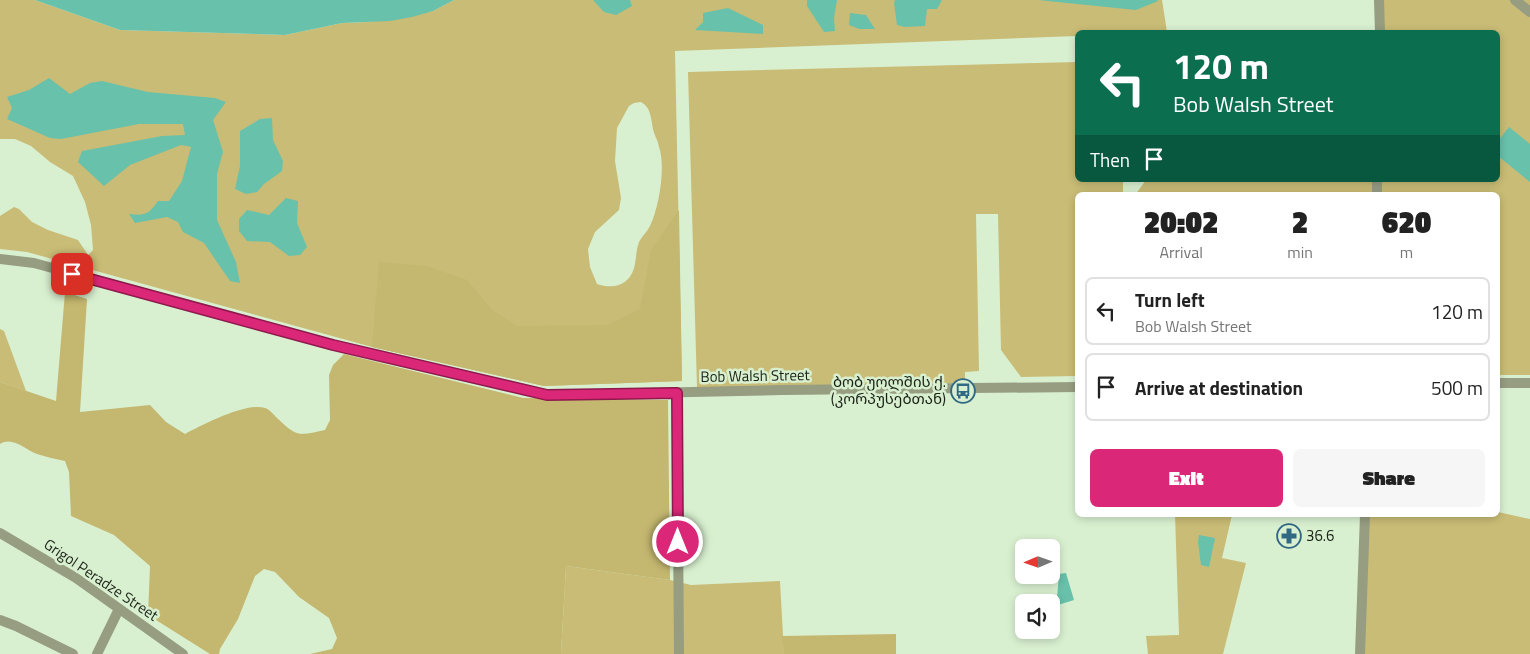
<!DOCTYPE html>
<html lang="en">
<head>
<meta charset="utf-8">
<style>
	:root { --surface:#fff; --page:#f6f6f6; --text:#222; --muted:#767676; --line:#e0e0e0; --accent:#db2777 }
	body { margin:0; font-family:"Titillium Web","Noto Sans Georgian",sans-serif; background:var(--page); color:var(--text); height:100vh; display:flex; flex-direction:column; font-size:19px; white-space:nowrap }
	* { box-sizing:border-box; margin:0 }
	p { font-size:16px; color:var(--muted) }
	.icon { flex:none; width:28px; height:28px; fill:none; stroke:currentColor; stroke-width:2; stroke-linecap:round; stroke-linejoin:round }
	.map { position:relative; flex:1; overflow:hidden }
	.side { position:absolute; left:1075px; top:192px; width:425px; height:325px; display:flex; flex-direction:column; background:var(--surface); border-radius:8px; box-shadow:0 2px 8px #0003 }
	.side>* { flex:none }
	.guide { position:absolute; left:1075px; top:30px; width:425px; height:152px; border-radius:8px; box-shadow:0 2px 8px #0003; background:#0b6e4f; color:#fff; overflow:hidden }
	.needle { width:32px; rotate:268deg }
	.buttons { position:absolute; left:1015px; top:539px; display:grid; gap:10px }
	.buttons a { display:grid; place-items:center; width:45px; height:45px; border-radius:8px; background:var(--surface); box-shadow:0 2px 8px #0003; font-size:25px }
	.pin { position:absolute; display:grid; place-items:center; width:42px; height:42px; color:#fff; margin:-21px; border-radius:10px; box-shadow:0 2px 8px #0006 }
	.me { position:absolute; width:55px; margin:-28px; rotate:0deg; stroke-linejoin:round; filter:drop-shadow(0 0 4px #0008) }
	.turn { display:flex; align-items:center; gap:18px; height:105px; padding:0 15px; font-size:22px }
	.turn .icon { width:65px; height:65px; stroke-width:2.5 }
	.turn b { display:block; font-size:35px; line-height:42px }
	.then { display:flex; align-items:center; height:48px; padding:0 15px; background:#0003; gap:10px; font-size:19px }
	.eta { display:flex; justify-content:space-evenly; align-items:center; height:85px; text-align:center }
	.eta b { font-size:30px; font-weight:800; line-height:35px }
	.primary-button { display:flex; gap:10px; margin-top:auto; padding:10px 15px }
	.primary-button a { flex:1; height:58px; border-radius:8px; background:var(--accent); color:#fff; font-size:20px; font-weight:800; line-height:58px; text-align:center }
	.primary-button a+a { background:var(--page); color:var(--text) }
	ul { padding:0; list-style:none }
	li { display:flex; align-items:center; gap:15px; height:68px; margin:0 10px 8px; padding:0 5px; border:2px solid var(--line); border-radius:8px }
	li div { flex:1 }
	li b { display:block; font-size:19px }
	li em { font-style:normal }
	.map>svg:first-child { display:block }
	.green { fill:#c9bc76; fill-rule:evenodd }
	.forest { fill:#c4b770 }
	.water { fill:#68c1ab }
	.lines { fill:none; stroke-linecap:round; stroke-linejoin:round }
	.minor { stroke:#969d80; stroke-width:10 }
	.route-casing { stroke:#8e194d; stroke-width:12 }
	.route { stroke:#db2777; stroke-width:9 }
	.labels { text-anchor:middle; stroke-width:5; stroke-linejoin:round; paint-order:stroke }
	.street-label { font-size:15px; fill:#1a2216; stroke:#d9f0d0 }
	.poi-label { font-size:15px; fill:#1a2216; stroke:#d9f0d0; text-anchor:end }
</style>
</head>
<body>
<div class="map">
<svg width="1530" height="654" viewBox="0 0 1530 654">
	<rect width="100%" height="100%" fill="#d9f0d0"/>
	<!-- green -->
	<g class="green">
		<path d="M0 0H35L120 30 285 35 342 23 369 22 433 11 454 0H1162L1167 32H1078L1077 36 675 51 682 381 544 386 372 347 27 252 0 249V216L14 207 19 209 32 222 48 230 78 240 88 255 93 250 91 225 85 202 73 176 50 162 31 146 15 139H0ZM641 102C651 107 651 119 653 129 654 135 658 140 659 147 666 167 659 207 650 226 647 232 642 236 639 242 635 252 637 266 631 275 623 288 609 288 597 284L590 267 588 249 595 232 619 210 621 198 615 161 617 128 629 106 634 103Z"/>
		<polygon points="1376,0 1530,0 1530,375 1498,375 1498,195 1135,195 1146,180 1498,180 1498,32 1376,32"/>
		<polygon points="1077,62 1078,180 1123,180 1123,195 1078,195 1077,376 1021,377 1001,350 998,214 976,214 979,371 965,372 965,383 697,388 688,72"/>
		<polygon points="0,329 4,331 26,391 0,382"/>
		<polygon points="1498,512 1530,519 1530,654 1363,654 1368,515 1498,515"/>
		<polygon points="1175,515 1232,515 1222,558 1246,563 1223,654 1148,654 1146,636 1179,635"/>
		<polygon points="566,566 670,580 691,585 780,581 784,654 561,654"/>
	</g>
	<!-- forest -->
	<g class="forest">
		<polygon points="679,210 682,381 544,386 372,347 379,262 427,266 467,280 492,310 517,326 607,325 640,309 651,250"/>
		<path d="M65 292 87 299 80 412 150 405 166 422 185 434C202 425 246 402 265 408 269 409 274 415 277 418 297 437 298 436 325 430L330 420 329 375 333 365 344 354 523 398 668 400 670 580 566 566 561 654H310L332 649 337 638 329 618 299 597 275 572 264 569 255 576 238 619 220 649 219 654H210L148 615 150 566 114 535 71 516 69 472 65 461C56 459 46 457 37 454 25 450 13 436 0 444V382L56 401Z"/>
		<polygon points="896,634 896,654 784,654 782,636"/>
	</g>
	<!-- water -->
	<g class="water">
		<polygon points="35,0 454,0 433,11 412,17 390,21 342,23 285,35 120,30"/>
		<polygon points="593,0 630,0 632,6 616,15 604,12"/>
		<polygon points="807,0 837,0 834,18 835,31 824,32 807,6"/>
		<polygon points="895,0 942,0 937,9 927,9 925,26 905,27 897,25 894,3"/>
		<polygon points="1038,0 1157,0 1158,1 1136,10"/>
		<polygon points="728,8 763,25 763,34 695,30 703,22 703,13"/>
		<polygon points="850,13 866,15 875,29 859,29 849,25"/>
		<path d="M49 78 70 94 90 83 102 81 148 92 215 98 226 102 213 120 223 152 217 174V220L236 262 240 283 230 281 204 243 183 232 178 222 167 217 135 223 129 214C145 216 149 214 158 201H169L182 181 191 147 181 145 130 165 104 186 78 162 82 151 162 136 185 135 183 124H139L61 139 50 138 7 119 12 108 7 97 29 90Z"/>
		<polygon points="272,118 273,140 283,161 282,171 264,184 257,192 246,194 235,189 240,166 240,131 260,119"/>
		<polygon points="1509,127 1530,144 1530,182 1498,156 1498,141"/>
		<polygon points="286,198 298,201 297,223 307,247 300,255 289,256 270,242 247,241 239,231 239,219 247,210 269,215"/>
		<polygon points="1199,535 1215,538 1209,567 1201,565 1198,542"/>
		<polygon points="1066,573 1074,600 1058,605 1057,598 1059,574"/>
	</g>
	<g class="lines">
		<!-- minor -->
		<g class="minor">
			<polyline points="1379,0 1380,32"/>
			<polyline points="1515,0 1530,12"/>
			<polyline points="1377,195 1377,180"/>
			<polyline points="0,259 34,263 333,345 547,395 782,390 1078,387"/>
			<polyline points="1498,383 1530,383"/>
			<polyline points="677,393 679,654"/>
			<polyline points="0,533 76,578 183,654"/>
			<polyline points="0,620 16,626 73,654"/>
			<polyline points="97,654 119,609"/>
			<polyline points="1360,654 1365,515"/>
		</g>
	</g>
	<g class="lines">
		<!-- route casing -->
		<g class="route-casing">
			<polyline id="route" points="72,274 333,345 547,395 677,393 678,542"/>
		</g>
		<!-- route -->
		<use href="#route" class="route"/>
	</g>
	<!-- icons -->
	<defs>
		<g id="bus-ring" transform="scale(1.25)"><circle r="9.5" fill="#d9f0d0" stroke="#316883" stroke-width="1.5"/><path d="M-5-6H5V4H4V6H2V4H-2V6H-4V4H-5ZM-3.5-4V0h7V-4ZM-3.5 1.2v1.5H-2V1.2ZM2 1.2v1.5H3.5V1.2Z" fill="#316883"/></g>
		<g id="pharmacy-ring" transform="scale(1.25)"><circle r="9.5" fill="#d9f0d0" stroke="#316883" stroke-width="1.5"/><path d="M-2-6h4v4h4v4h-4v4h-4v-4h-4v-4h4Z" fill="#316883"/></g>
	</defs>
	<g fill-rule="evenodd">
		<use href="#bus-ring" x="963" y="391"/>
		<use href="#pharmacy-ring" x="1289" y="536"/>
	</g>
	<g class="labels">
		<!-- street labels -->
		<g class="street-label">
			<text transform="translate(755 376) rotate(-1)" y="5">Bob Walsh Street</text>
			<text transform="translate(101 580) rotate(34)" y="5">Grigol Peradze Street</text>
		</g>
		<!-- poi labels -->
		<g class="poi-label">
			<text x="946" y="387">ბობ უოლშის ქ.<tspan x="946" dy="17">(კორპუსებთან)</tspan></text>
			<text x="1306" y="541" text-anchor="start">36.6</text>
		</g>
	</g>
</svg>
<div class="buttons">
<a><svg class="needle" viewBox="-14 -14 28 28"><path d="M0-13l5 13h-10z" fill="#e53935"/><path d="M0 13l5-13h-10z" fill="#767676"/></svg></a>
<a><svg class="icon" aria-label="sound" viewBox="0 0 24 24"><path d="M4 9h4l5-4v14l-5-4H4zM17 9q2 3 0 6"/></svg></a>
</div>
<div class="pin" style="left:72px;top:274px;background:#d93025"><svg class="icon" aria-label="arrive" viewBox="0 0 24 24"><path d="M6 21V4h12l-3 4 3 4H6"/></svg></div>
<svg class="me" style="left:678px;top:542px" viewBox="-20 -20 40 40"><circle r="17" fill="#db2777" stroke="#fff" stroke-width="3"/><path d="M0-11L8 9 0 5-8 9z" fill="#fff"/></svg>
<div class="guide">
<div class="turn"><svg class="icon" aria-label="left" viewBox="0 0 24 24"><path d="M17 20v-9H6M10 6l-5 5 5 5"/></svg><div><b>120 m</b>Bob Walsh Street</div></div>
<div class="then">Then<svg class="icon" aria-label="arrive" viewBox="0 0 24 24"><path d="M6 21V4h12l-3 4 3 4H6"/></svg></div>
</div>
<section class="side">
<div class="eta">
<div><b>20:02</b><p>Arrival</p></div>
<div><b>2</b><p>min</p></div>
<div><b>620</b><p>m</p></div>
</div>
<ul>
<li><svg class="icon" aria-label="left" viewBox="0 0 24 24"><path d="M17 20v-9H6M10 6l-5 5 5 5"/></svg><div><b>Turn left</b><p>Bob Walsh Street</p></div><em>120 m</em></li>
<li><svg class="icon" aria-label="arrive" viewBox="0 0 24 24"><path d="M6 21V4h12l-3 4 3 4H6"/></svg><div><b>Arrive at destination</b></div><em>500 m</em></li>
</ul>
<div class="primary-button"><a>Exit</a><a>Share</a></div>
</section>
</div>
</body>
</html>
